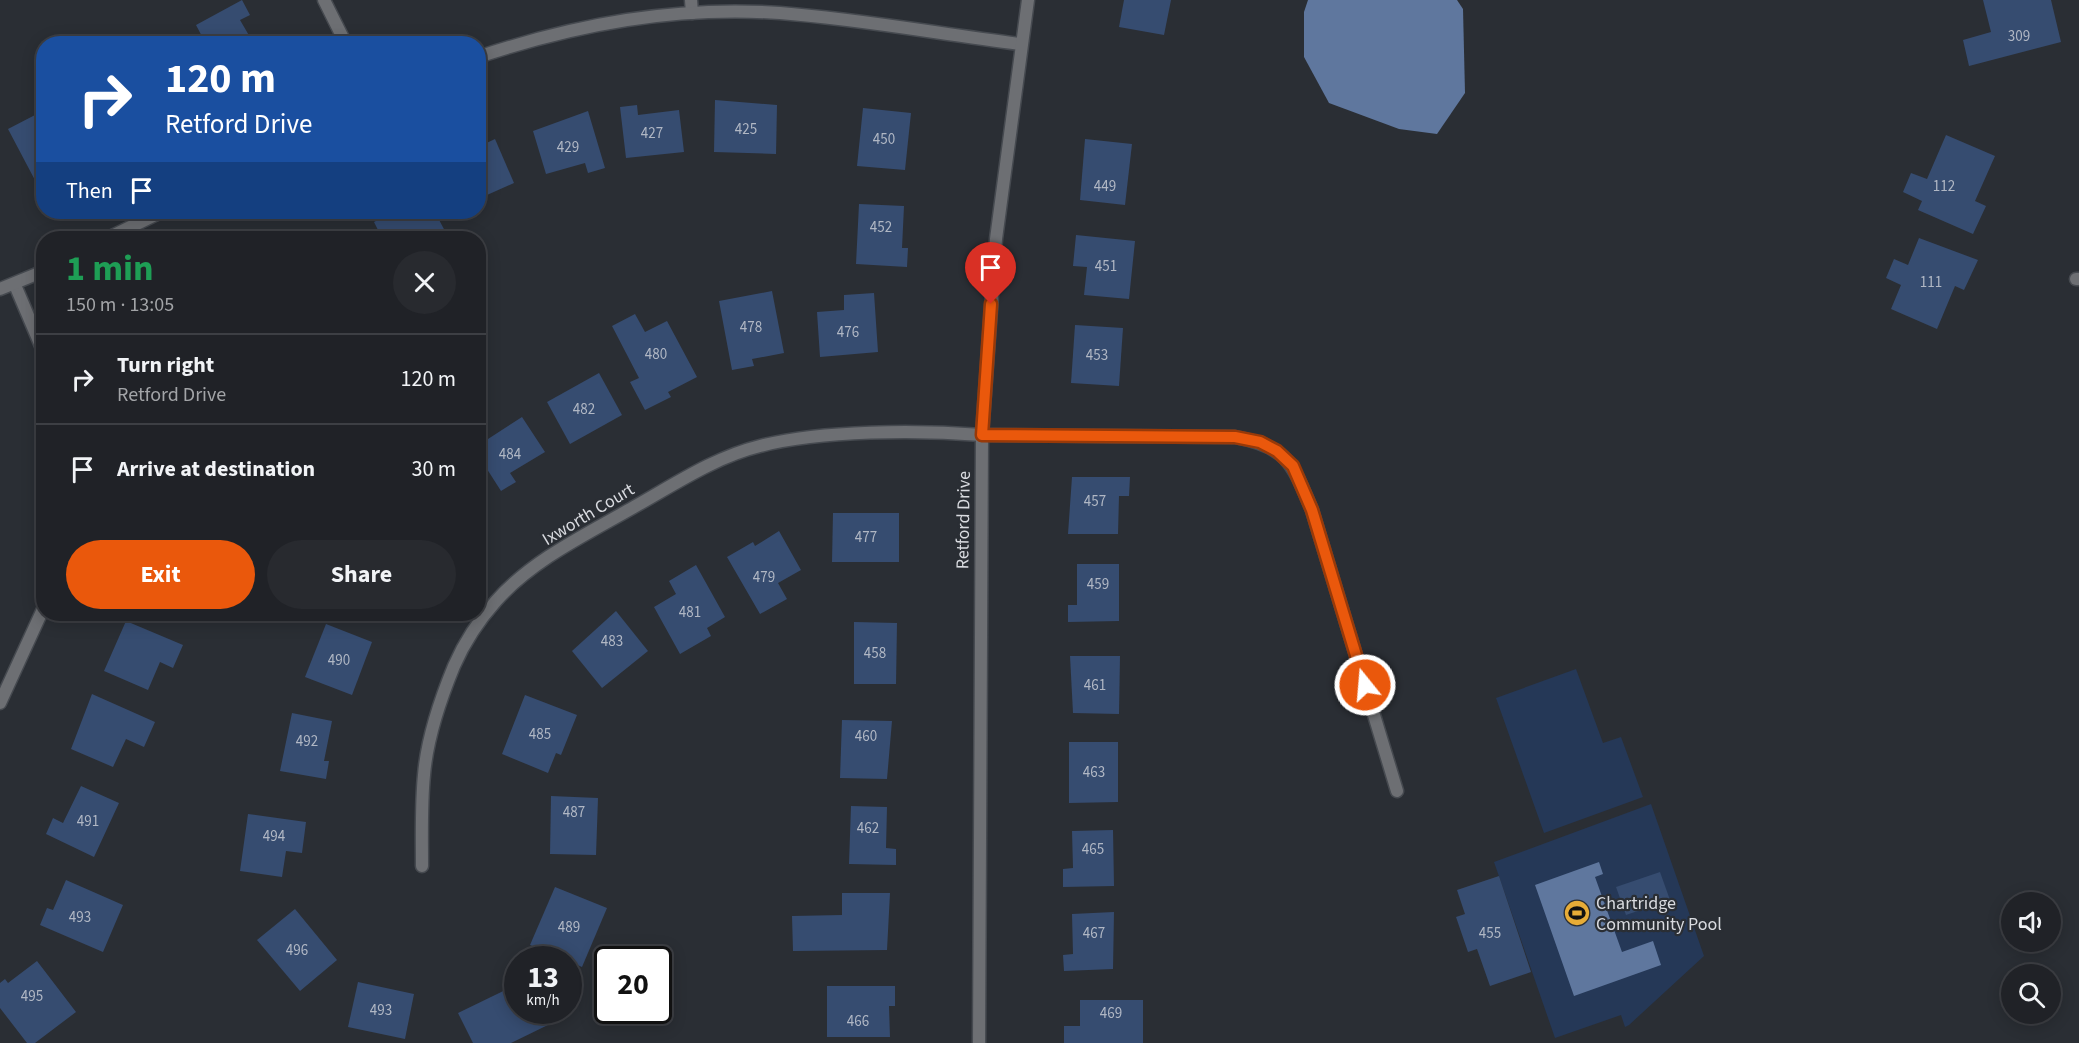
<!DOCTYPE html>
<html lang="en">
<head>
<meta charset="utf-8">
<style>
	:root { --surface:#202227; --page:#282a2f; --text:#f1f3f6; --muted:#a2a4a7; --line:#3d3f44; --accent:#ea580c }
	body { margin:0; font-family:"Source Sans 3",sans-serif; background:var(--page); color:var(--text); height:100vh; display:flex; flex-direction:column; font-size:22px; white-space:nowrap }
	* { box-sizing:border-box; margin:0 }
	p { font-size:20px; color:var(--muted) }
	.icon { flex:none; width:33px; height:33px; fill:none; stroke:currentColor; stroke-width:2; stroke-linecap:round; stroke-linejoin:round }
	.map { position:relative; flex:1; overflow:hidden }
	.panel { position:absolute; left:36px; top:231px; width:450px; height:390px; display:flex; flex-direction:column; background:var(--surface); border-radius:24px; box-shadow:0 3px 15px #0003,0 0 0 2px var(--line) }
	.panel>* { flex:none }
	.banner { position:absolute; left:36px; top:36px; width:450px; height:183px; border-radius:24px; box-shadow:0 3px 15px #0003,0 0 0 2px var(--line); background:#1a4fa0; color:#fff; overflow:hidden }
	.tools { position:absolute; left:2001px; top:892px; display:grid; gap:12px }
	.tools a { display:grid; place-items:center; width:60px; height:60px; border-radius:50%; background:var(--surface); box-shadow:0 3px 15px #0003,0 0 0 2px var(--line); font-size:30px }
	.speed { position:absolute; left:504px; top:946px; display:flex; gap:12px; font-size:30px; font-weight:700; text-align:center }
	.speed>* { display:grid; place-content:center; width:78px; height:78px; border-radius:50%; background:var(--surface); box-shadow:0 3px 15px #0003,0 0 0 2px var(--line); line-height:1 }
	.speed small { font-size:15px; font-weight:400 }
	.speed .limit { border:3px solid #111; border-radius:9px; background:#fff; color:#111 }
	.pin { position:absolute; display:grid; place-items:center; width:51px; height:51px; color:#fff; margin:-62px -26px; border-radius:50% 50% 50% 0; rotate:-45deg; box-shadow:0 0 6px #0007 }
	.pin .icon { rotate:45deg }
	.me { position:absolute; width:66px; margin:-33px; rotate:343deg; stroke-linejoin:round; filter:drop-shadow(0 0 4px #0008) }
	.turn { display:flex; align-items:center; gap:21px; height:126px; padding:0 30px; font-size:27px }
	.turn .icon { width:78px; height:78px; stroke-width:2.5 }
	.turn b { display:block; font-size:42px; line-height:51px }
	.then { display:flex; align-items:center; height:57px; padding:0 30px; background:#0003; gap:12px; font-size:22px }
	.round { display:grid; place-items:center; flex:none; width:63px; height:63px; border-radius:32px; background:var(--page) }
	.summary { display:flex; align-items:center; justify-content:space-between; height:102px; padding:0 30px }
	h1 { font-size:36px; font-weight:700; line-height:45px; color:#1e9e55 }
	.button { display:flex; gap:12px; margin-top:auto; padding:12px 30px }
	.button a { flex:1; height:69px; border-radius:36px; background:var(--accent); color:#fff; font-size:24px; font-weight:700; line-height:69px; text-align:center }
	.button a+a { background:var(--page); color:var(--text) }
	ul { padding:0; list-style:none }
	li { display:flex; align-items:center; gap:18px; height:90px; padding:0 30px; border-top:2px solid var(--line) }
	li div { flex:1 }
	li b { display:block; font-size:22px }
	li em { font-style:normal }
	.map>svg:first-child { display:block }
	.green { fill:#253857 }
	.water { fill:#5f779e }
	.building { fill:#364c70 }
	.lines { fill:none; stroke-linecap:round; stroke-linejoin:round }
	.lane-casing { stroke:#464a50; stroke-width:15 }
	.street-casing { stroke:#464a50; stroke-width:15 }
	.lane { stroke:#6d6f73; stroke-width:12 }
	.street { stroke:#6d6f73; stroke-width:12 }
	.route-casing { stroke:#983908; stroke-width:15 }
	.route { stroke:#ea580c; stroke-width:10 }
	.labels { text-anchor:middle; stroke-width:4.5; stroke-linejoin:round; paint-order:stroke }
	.number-label { font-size:15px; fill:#b0b7c4 }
	.street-label { font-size:18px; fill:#d9dbe0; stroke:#2a2e34 }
	.poi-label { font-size:18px; fill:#d9dbe0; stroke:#2a2e34; text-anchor:start }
</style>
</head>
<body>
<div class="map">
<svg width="2079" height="1043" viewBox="0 0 2079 1043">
	<rect width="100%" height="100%" fill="#2a2e34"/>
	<!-- green -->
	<g class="green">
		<polygon points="1576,669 1603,743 1621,737 1643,797 1544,833 1496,698"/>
		<polygon points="1651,804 1704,956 1629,1025 1625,1027 1621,1015 1555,1038 1494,862"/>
	</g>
	<!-- water -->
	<g class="water">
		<polygon points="1308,0 1457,0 1463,9 1465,93 1437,134 1399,129 1329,103 1304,57 1304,12"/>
		<polygon points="1599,862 1603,874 1595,877 1622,952 1653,941 1661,965 1574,996 1535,885"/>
	</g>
	<!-- building -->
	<g class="building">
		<polygon points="242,0 250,15 240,20 254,44 206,44 196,25"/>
		<polygon points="1124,0 1171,0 1164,35 1119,27"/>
		<polygon points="1983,0 2051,0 2061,42 1969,66 1963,40 1991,32"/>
		<polygon points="715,100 777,105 776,154 714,152"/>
		<polygon points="637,105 638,115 679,110 684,152 626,158 620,107"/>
		<polygon points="863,108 911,113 905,170 857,166"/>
		<polygon points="588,111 605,168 588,173 585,163 546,174 533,131"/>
		<polygon points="35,115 40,126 44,124 44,180 37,184 8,129"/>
		<polygon points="1946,135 1995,156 1975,201 1986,206 1973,234 1918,210 1922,201 1903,192 1911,173 1927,179"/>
		<polygon points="495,139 514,183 478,199 478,147"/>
		<polygon points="1085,139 1132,144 1125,205 1080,200"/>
		<polygon points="859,204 904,206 902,248 908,248 907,267 856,264"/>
		<polygon points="393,212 435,212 447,235 440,238 382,238 374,222"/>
		<polygon points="1076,235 1135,241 1129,299 1084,295 1087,267 1073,266"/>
		<polygon points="1919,238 1978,260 1964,290 1955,286 1937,329 1891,309 1901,285 1886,278 1894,259 1908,265"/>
		<polygon points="772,291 784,353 752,359 754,366 732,370 719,301"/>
		<polygon points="874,293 878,352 820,357 817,312 844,310 844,295"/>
		<polygon points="635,314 645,332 667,321 697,377 668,392 671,397 645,410 630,382 639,378 612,326"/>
		<polygon points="1075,325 1123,328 1119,386 1071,383"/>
		<polygon points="599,373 622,415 570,444 547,402"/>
		<polygon points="522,417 545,452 510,473 516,482 501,491 478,455 478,426 488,439"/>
		<polygon points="1072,477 1130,477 1129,496 1119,496 1118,534 1068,534"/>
		<polygon points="833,513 899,513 899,562 832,562"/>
		<polygon points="779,531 801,570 778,583 787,599 760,614 727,557 753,542 755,546"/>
		<polygon points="1077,564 1119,564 1119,621 1068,622 1068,605 1077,605"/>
		<polygon points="696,565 725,617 707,628 711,636 680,654 654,607 676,594 669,581"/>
		<polygon points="616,611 648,651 602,688 572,651"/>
		<polygon points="377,614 394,614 389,621"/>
		<polygon points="126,621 183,645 173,668 160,662 148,690 104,671"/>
		<polygon points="854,622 897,623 896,684 854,684"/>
		<polygon points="326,624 372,642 352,695 305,677"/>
		<polygon points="1070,656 1120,656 1119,714 1073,713"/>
		<polygon points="92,694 155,722 144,747 126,739 113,767 71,749"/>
		<polygon points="525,695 577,715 561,755 556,753 548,773 502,754"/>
		<polygon points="292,713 332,721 324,761 329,761 326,779 280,771"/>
		<polygon points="842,720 892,721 887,779 840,778"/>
		<polygon points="1069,742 1118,742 1118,802 1069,803"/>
		<polygon points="81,786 119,803 94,857 46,834 53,818 63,823"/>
		<polygon points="551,796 598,798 596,855 550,854"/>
		<polygon points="851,806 887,807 886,848 896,849 896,865 849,864"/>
		<polygon points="248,814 306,822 302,853 286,851 282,877 240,871"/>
		<polygon points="1113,830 1114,886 1063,887 1063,869 1073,868 1072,831"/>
		<polygon points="1660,872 1670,900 1626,915 1616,887"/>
		<polygon points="1499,876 1531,972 1490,986 1477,949 1468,952 1456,917 1465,914 1457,890"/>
		<polygon points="66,880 123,905 103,952 40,925 47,908 53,910"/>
		<polygon points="555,887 607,908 582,967 530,945"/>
		<polygon points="842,893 890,893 887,950 793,951 792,916 842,915"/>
		<polygon points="295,909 337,960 300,991 257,940"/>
		<polygon points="1114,912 1113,969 1064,971 1063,955 1073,954 1072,914"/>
		<polygon points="37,961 76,1012 35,1043 27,1043 0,1008 0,983 5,979 8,983"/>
		<polygon points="358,982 414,994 405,1039 348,1027"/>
		<polygon points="518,984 518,1011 543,1011 550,1024 511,1043 473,1043 458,1013"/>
		<polygon points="827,986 895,986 895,1006 889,1006 890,1037 827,1037"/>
		<polygon points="1080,1000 1143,1000 1143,1043 1064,1043 1064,1026 1080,1026"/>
	</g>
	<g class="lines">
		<!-- lane casing -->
		<g class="lane-casing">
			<g id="lane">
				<polyline points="2076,279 2079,279"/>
				<path d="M982 435 1235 437C1288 447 1292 463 1312 510L1397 791"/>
			</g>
		</g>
		<!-- street casing -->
		<g class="street-casing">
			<g id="street">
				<polyline points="324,0 346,44"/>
				<polyline points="691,0 692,13"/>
				<path d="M478 57C577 24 675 6 780 13 860 19 940 34 1020 44"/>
				<polyline points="108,238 161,212"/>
				<polyline points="15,285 44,353"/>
				<polyline points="0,289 44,271"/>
				<polyline points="0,703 44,607"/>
				<path d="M422 866C422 836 421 805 424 775 427 738 440 700 454 666 464 643 479 620 496 601 532 560 587 534 634 507 675 484 715 457 760 446 822 430 918 430 982 435"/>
				<polyline points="979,1043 982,435 996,239 1028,0"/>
			</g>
		</g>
		<!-- lane -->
		<use href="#lane" class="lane"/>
		<!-- street -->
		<use href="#street" class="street"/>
	</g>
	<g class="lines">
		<!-- route casing -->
		<g class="route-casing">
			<polyline id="route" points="991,304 982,435 1235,437 1260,442 1277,451 1293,466 1312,510 1365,685"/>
		</g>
		<!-- route -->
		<use href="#route" class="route"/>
	</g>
	<!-- icons -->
	<defs>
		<g id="stadium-disc" transform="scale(1.35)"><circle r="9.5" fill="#e7ac37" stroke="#2a2e34"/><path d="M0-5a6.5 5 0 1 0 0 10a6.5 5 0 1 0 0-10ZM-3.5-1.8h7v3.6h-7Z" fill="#111"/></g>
	</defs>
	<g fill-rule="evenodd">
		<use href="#stadium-disc" x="1577" y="913"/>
	</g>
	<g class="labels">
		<!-- number labels -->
		<g class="number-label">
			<text x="2019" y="41">309</text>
			<text x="746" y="134">425</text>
			<text x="652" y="138">427</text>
			<text x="884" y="144">450</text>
			<text x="568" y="152">429</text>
			<text x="1105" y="191">449</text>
			<text x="1944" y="191">112</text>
			<text x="881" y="232">452</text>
			<text x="1106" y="271">451</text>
			<text x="1931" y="287">111</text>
			<text x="751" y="332">478</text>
			<text x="848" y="337">476</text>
			<text x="656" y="359">480</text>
			<text x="1097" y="360">453</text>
			<text x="584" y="414">482</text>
			<text x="510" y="459">484</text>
			<text x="1095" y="506">457</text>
			<text x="866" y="542">477</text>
			<text x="764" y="582">479</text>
			<text x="1098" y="589">459</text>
			<text x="690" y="617">481</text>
			<text x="612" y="646">483</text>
			<text x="875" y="658">458</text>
			<text x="339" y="665">490</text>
			<text x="1095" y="690">461</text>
			<text x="540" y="739">485</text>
			<text x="866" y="741">460</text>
			<text x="307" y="746">492</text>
			<text x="1094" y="777">463</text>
			<text x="574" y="817">487</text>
			<text x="88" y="826">491</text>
			<text x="868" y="833">462</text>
			<text x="274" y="841">494</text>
			<text x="1093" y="854">465</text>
			<text x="80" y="922">493</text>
			<text x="569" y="932">489</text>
			<text x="1094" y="938">467</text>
			<text x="1490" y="938">455</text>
			<text x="297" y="955">496</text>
			<text x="32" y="1001">495</text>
			<text x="381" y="1015">493</text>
			<text x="1111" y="1018">469</text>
			<text x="858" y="1026">466</text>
		</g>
		<!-- street labels -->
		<g class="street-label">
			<text transform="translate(588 514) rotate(-31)" y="6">Ixworth Court</text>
			<text transform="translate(963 520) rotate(-89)" y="6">Retford Drive</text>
		</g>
		<!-- poi labels -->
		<g class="poi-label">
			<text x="1596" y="909">Chartridge<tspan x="1596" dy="21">Community Pool</tspan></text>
		</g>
	</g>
</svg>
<div class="tools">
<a><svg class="icon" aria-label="sound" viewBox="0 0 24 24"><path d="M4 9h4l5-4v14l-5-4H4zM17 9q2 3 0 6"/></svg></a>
<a><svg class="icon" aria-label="search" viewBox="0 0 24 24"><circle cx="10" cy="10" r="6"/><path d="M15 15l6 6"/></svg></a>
</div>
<div class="speed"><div>13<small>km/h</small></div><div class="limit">20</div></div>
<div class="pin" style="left:991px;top:304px;background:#d93025"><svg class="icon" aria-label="arrive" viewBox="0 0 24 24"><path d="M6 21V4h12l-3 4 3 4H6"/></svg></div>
<svg class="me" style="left:1365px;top:685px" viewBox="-20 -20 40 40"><circle r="17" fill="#ea580c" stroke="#fff" stroke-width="3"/><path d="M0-11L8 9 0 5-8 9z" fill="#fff"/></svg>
<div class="banner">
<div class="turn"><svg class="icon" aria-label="right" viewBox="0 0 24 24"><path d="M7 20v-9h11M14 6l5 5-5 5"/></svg><div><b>120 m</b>Retford Drive</div></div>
<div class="then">Then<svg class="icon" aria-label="arrive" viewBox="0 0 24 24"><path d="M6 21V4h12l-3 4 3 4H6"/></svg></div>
</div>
<section class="panel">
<div class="summary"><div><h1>1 min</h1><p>150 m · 13:05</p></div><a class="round"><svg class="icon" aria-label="close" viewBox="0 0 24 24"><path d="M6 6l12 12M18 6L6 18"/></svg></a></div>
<ul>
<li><svg class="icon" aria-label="right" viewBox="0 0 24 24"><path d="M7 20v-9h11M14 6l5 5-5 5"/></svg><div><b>Turn right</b><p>Retford Drive</p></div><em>120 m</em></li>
<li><svg class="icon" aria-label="arrive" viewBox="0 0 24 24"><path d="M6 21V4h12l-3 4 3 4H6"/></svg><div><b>Arrive at destination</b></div><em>30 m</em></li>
</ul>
<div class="button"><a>Exit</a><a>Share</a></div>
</section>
</div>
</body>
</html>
